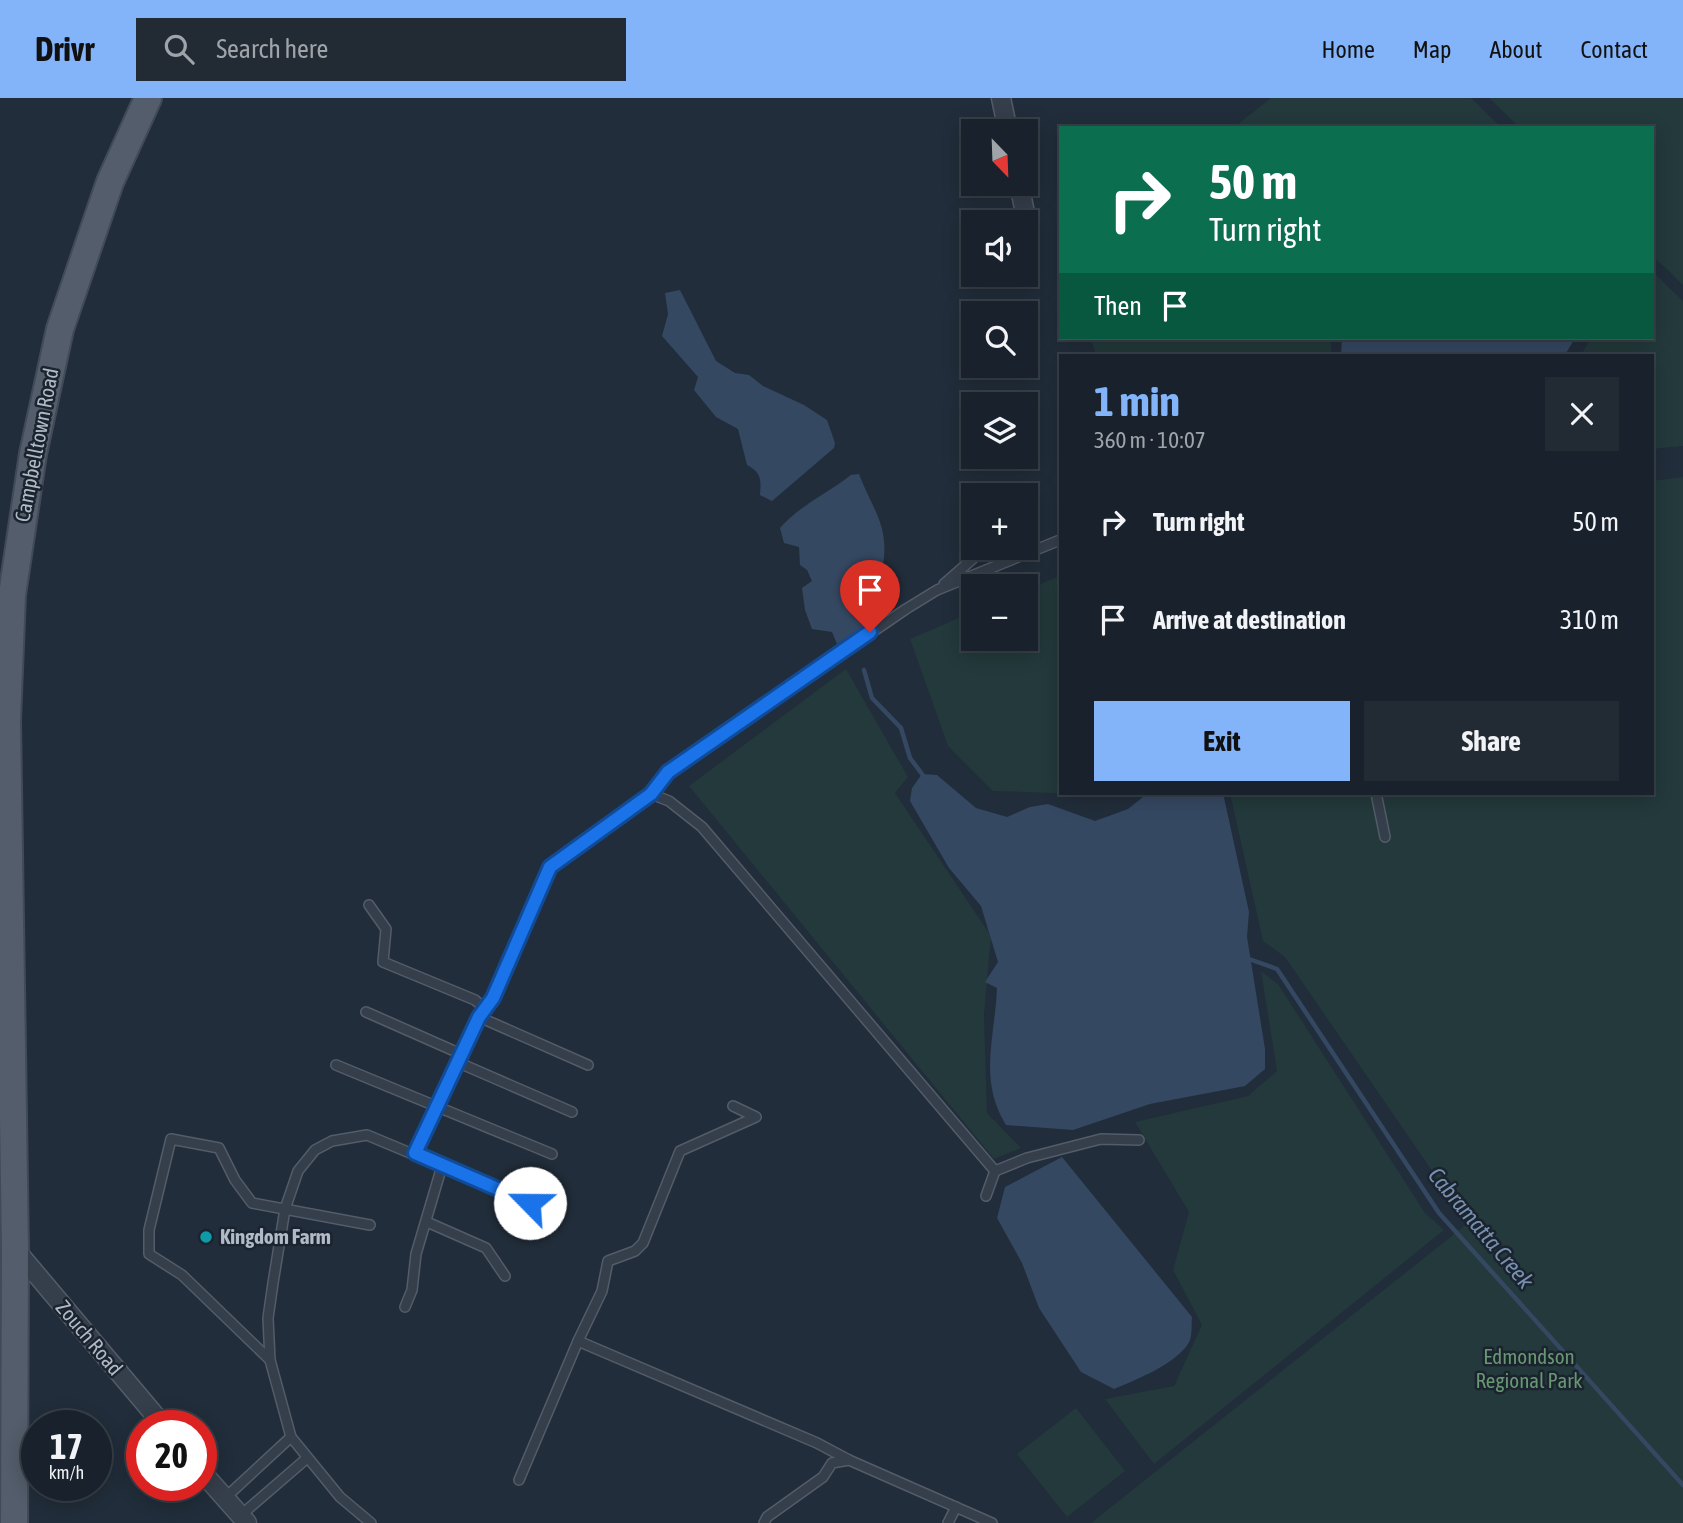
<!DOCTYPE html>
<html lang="en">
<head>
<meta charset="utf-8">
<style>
	:root { --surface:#19222c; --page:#222a34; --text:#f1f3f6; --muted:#9fa4a9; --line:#373f48; --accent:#83b3f9 }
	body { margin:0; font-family:"Asap Condensed",sans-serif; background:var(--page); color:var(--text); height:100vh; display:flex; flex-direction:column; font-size:26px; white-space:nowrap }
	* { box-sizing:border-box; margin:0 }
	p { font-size:23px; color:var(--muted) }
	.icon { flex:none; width:38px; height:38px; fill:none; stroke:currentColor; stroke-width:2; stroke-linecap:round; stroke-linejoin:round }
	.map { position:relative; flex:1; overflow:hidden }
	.side { position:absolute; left:1059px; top:256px; width:595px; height:441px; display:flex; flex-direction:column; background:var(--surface); border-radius:0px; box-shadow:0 4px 18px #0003,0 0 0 2px var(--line) }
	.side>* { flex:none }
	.banner { position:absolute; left:1059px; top:28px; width:595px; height:214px; border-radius:0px; box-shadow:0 4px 18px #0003,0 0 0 2px var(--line); background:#0b6e4f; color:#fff; overflow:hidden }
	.needle { width:46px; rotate:157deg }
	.controls { position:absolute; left:961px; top:21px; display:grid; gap:14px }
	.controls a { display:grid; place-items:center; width:77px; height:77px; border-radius:0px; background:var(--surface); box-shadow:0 4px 18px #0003,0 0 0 2px var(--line); font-size:35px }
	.speed { position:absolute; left:21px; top:1312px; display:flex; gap:14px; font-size:35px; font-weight:700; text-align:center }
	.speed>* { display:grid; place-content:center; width:91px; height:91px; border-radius:50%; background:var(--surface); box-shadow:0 4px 18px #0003,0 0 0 2px var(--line); line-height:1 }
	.speed small { font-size:18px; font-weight:400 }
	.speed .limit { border:10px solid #d22; background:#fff; color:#111 }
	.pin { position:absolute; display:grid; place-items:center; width:60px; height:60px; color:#fff; margin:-72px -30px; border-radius:50% 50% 50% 0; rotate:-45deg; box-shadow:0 0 7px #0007 }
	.pin .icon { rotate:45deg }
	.me { position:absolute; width:77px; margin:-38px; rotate:293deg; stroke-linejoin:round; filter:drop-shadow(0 0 5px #0008) }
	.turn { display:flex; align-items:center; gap:24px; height:147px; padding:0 35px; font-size:32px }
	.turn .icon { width:91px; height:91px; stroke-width:2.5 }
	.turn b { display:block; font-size:49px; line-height:60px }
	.then { display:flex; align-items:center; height:66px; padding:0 35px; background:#0003; gap:14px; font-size:26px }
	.round { display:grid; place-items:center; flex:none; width:74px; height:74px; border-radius:0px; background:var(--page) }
	.summary { display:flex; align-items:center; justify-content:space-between; height:119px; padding:0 35px }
	h1 { font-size:42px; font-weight:700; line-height:52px; color:var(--accent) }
	.primary-button { display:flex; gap:14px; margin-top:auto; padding:14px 35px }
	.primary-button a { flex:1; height:80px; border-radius:0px; background:var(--accent); color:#111; font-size:28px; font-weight:700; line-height:80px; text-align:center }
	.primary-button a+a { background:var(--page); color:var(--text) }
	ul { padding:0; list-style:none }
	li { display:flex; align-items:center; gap:21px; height:98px; padding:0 35px }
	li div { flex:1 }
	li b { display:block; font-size:26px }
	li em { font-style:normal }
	header { display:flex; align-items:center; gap:42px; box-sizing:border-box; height:98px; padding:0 35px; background:var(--accent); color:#111 }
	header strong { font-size:33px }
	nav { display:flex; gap:38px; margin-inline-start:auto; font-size:24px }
	.search { width:490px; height:63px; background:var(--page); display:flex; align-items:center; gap:18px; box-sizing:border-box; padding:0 24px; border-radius:0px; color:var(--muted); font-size:26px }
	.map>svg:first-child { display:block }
	.green { fill:#23393b }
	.water { fill:#354862 }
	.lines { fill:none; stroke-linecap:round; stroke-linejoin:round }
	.stream { stroke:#354862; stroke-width:4.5 }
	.service-casing { stroke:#535c68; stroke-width:12 }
	.minor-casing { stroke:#535c68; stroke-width:21 }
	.primary-casing { stroke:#414a57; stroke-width:30 }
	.service { stroke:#353e4b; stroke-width:9 }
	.minor { stroke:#353e4b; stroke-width:18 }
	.primary { stroke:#535d6b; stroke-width:26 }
	.route-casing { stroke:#114b97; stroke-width:18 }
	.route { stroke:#1a73e8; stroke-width:12 }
	.culture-dot { fill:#0f9aa8; stroke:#1b232f; stroke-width:2.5 }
	.labels { text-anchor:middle; stroke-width:5; stroke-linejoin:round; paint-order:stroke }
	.street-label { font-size:21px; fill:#b0b9c7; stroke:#1b232f }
	.poi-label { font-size:21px; font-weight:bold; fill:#b0b9c7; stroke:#1b232f; text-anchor:start }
	.park-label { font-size:21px; fill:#679871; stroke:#1b232f }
	.water-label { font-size:23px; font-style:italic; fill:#7790af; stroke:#1b232f }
</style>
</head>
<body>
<header>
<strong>Drivr</strong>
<div class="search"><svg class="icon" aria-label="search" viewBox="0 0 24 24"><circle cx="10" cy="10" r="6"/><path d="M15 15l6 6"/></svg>Search here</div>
<nav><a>Home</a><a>Map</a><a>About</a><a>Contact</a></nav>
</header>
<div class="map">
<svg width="1683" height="1425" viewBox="0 0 1683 1425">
	<rect width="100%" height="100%" fill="#212d3a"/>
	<!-- green -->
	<g class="green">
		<polygon points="1271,0 1471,0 1502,30 1233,30"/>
		<polygon points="1489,0 1683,0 1683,187 1652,157 1652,30 1520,30"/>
		<polygon points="1652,173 1683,203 1683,348 1652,351 1652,257 1581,257 1591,240 1652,240"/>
		<polygon points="1091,240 1330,240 1332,257 1096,257"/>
		<polygon points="1683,379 1683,1425 1091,1425 1468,1125 1285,859 1263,843 1230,695 1652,695 1652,383"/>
		<polygon points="1060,478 1060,695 1114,695 1111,697 993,693 948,648 910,541 973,514 973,541 1026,541 1026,492"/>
		<polygon points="846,571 908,679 895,695 991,838 984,917 987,1015 1021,1050 994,1061 689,688"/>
		<polygon points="1261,873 1278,886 1425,1115 1444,1132 1154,1366 1105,1301 1174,1288 1202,1227 1173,1172 1189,1114 1135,1024 1248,998 1277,973"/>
		<polygon points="1076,1310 1125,1373 1067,1419 1017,1356"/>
	</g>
	<!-- water -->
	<g class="water">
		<path d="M680 192 716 263 735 275 749 277 763 288 804 307 827 322 835 345 834 350 772 403 760 397C761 382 762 375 747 367L738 331 716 319 694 292 698 279 662 238 668 216 665 195Z"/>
		<polygon points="1342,240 1575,240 1565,257 1341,257"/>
		<path d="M859 376C873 413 891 429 882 472L892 484 880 505 882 516 837 546 832 534 812 531 805 512 802 490 812 483 807 472 800 467 799 449 784 445 780 430C799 408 828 395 851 377Z"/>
		<path d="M922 676 937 677 976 710 1007 719 1030 709 1048 706 1095 723 1128 711 1148 695H1223L1249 814 1247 839 1265 951V971L1245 988 1150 1006 1073 1032 1006 1027C978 982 995 939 997 890L985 884 998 864 981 808 949 770 910 703 912 690Z"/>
		<path d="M1062 1059 1192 1219C1191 1227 1193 1239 1188 1246 1175 1266 1136 1282 1114 1291L1081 1274 1039 1210 1022 1165 997 1120 1005 1089Z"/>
	</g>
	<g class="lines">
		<!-- stream -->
		<g class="stream">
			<polyline points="864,572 872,600 901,630 910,660 922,676"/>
			<polyline points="1249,861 1277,871 1439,1115 1683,1387"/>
		</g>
		<!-- service casing -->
		<g class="service-casing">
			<g id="service">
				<polyline points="944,486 985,450"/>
				<polyline points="1376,695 1385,739"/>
				<polyline points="651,696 668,674 906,511 937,492 1060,442"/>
				<polyline points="369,807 386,831 383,864 475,902 485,911"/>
				<polyline points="366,914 461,956"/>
				<polyline points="479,919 588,967"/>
				<polyline points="457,964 572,1014"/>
				<polyline points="336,967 552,1056"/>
				<polyline points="733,1008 756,1019 680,1053 643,1145 635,1153 608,1163 602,1193 578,1243 817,1345 849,1362"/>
				<polyline points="415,1055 479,919 493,900 550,769 651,696 669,703 702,729 995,1073 1027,1060 1101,1041 1139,1042"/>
				<polyline points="986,1098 995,1073"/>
				<polyline points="427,1124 486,1150 505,1178"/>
				<polyline points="405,1209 412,1192 416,1156 442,1068"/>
				<polyline points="270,1262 182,1177 149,1156 149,1132 171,1041 219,1050 235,1082 252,1105 370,1127"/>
				<polyline points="519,1382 578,1243"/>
				<polyline points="225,1400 291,1339"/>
				<polyline points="240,1418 306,1361"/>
				<polyline points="371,1425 340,1399 291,1339 270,1262 268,1220 273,1185 285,1111 298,1073 315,1052 332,1043 367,1037 530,1105"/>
				<polyline points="764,1425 767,1419 823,1379 832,1365 849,1362 992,1425"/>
				<polyline points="948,1425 956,1409"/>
			</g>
		</g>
		<!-- minor casing -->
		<g class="minor-casing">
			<g id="minor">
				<polyline points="1001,0 1008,33"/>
				<polyline points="1019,86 1028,129"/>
				<polyline points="15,1151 164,1328"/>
				<polyline points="201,1373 247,1425"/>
			</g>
		</g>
		<!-- primary casing -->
		<g class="primary-casing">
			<polyline id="primary" points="14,1425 15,1151 7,622 12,497 33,356 60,231 110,84 148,0"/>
		</g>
		<!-- service -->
		<use href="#service" class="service"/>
		<!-- minor -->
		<use href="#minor" class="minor"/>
		<!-- primary -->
		<use href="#primary" class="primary"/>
	</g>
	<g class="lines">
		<!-- route casing -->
		<g class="route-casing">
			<polyline id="route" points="530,1105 415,1055 479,919 493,900 550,769 651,696 668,674 870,534"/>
		</g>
		<!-- route -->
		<use href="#route" class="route"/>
	</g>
	<!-- markers -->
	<circle class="culture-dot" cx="206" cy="1139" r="7"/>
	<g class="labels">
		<!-- street labels -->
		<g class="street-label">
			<text transform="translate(37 347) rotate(-79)" y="7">Campbelltown Road</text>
			<text transform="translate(89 1240) rotate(50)" y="7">Zouch Road</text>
		</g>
		<!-- poi labels -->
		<g class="poi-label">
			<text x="220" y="1146">Kingdom Farm</text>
		</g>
		<!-- park labels -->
		<g class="park-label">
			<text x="1529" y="1266">Edmondson<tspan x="1529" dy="24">Regional Park</tspan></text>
		</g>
		<!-- water labels -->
		<g class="water-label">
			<text transform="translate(1481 1130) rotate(50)" y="8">Cabramatta Creek</text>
		</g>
	</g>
</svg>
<div class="controls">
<a><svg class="needle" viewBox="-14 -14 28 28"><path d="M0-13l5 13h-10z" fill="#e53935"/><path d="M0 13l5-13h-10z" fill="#9fa4a9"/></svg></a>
<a><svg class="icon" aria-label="sound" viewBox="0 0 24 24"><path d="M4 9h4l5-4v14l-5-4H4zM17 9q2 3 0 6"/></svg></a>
<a><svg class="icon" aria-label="search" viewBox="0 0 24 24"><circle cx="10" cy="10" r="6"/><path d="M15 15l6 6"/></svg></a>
<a><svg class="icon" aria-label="layers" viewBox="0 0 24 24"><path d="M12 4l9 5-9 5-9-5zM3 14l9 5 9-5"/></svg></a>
<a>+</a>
<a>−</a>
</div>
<div class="speed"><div>17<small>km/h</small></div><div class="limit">20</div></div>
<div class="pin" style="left:870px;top:534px;background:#d93025"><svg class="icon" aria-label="arrive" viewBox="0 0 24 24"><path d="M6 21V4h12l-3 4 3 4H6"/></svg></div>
<svg class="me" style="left:530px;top:1105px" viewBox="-20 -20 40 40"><circle r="19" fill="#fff"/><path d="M0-13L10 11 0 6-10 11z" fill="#1a73e8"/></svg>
<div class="banner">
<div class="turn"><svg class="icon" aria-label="right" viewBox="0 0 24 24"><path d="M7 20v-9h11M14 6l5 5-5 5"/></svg><div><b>50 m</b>Turn right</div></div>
<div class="then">Then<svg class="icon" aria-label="arrive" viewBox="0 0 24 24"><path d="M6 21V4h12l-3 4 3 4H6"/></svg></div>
</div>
<section class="side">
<div class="summary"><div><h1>1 min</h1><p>360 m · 10:07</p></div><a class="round"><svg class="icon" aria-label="close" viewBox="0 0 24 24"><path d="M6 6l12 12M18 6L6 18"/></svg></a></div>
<ul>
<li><svg class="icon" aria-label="right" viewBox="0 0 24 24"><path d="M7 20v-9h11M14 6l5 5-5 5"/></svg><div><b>Turn right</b></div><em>50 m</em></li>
<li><svg class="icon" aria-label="arrive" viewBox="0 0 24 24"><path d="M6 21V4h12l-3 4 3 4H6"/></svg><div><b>Arrive at destination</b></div><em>310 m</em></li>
</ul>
<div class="primary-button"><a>Exit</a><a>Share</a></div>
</section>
</div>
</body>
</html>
